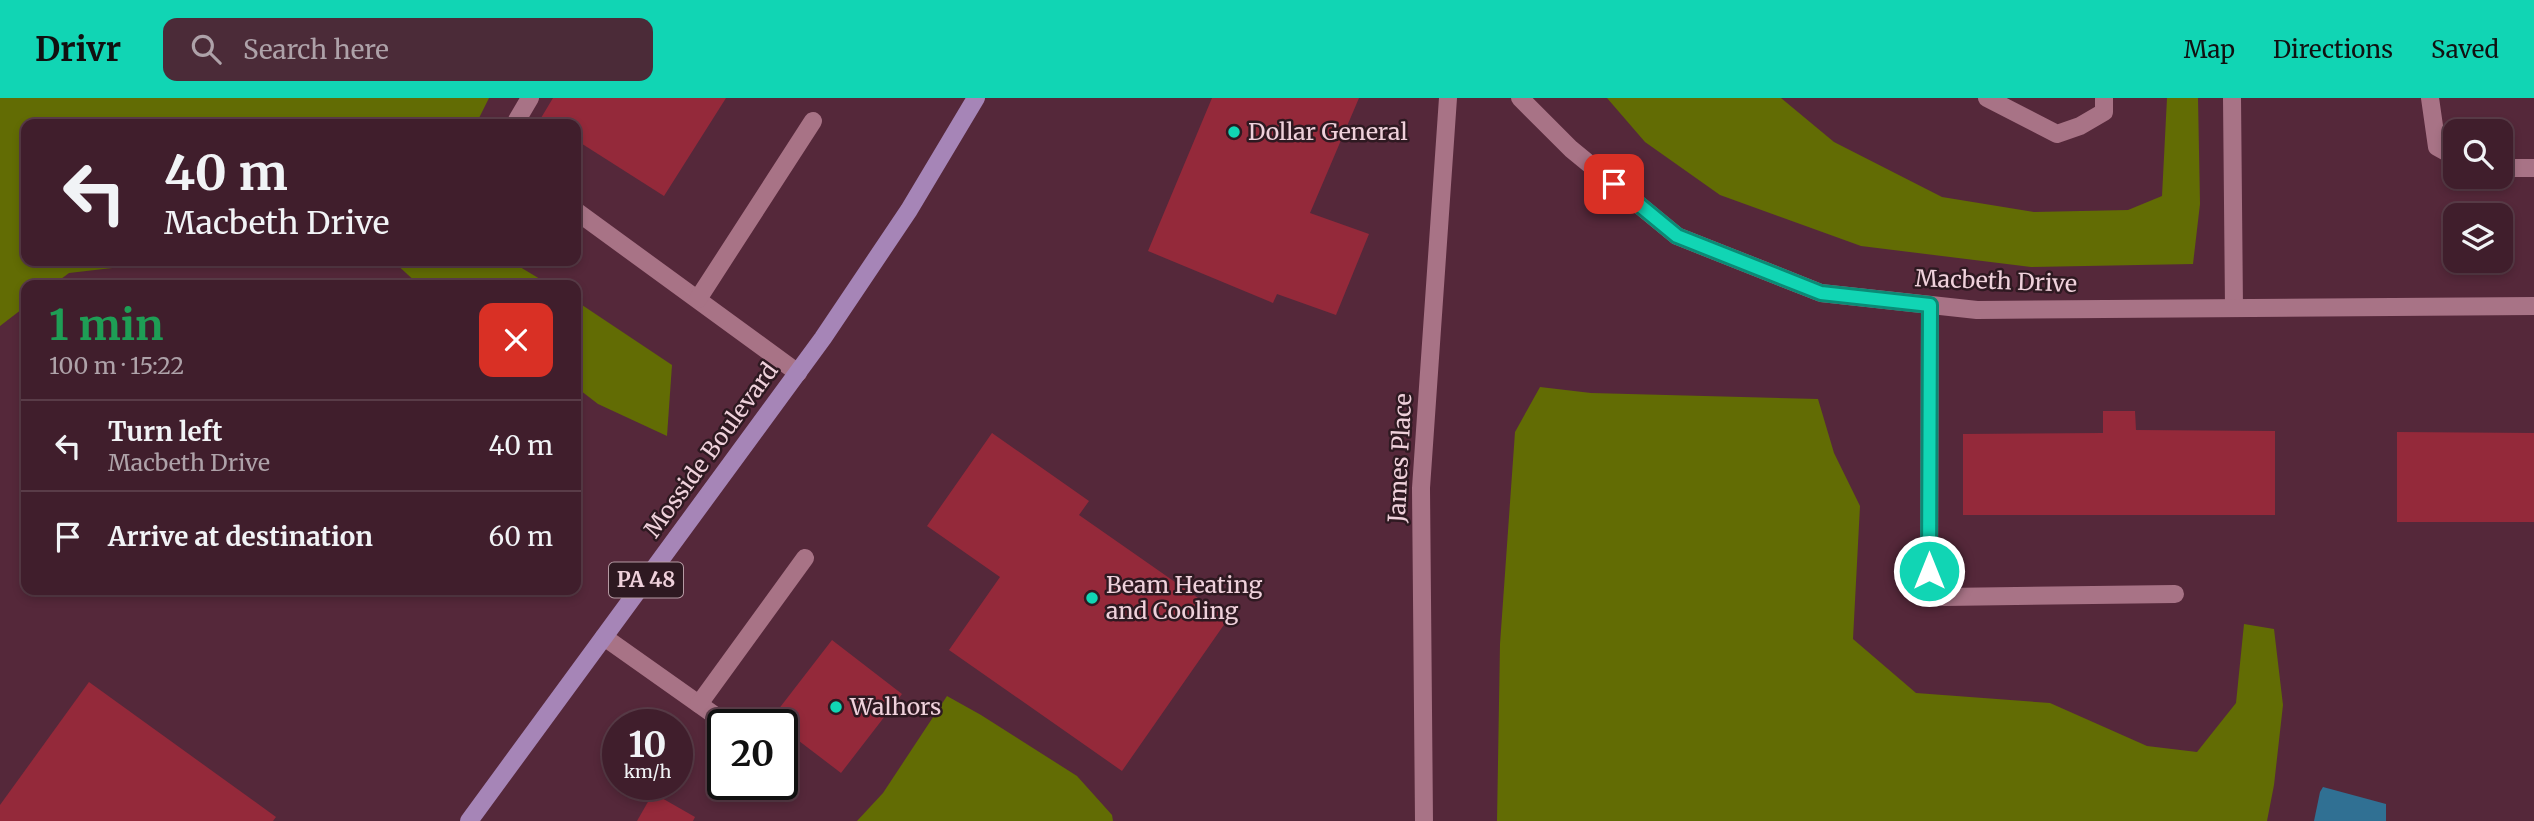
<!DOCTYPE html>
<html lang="en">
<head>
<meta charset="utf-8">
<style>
	:root { --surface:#401e2c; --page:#4b2b38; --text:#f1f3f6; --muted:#aea2a9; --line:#593c48; --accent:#11d5b4 }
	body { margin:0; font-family:Merriweather,serif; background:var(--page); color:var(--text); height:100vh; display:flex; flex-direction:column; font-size:26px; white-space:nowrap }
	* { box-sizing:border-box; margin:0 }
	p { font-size:23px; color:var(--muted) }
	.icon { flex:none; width:38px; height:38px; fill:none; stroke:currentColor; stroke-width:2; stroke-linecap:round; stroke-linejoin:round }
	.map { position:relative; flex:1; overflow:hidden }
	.details { position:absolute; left:21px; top:182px; width:560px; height:315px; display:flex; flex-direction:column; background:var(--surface); border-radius:14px; box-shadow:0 4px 10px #0003,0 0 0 2px var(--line) }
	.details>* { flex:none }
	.guide { position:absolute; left:21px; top:21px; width:560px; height:147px; border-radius:14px; box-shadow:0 4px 10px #0003,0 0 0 2px var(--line); background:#401e2c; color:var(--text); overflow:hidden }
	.controls { position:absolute; left:2443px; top:21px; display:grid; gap:14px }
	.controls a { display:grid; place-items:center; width:70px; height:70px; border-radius:14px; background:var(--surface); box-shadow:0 4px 10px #0003,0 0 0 2px var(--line); font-size:35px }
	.speed { position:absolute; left:602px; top:611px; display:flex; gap:14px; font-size:35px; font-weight:700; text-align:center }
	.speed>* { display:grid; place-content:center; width:91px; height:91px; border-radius:50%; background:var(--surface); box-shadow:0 4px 10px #0003,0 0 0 2px var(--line); line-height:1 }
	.speed small { font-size:18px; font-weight:400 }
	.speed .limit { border:4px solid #111; border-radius:10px; background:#fff; color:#111 }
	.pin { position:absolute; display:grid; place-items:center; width:60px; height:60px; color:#fff; margin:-30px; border-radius:14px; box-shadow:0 4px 10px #0006 }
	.me { position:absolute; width:77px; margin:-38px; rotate:0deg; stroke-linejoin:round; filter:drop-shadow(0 0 5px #0008) }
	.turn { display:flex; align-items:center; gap:24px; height:147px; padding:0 28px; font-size:32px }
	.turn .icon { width:91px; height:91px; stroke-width:2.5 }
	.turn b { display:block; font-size:49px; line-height:60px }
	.round { display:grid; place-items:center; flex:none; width:74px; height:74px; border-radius:14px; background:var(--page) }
	.head { display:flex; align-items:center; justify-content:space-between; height:119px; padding:0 28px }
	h1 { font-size:42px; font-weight:700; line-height:52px; color:#1e9e55 }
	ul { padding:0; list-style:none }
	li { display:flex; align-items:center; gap:21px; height:91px; padding:0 28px; border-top:2px solid var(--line) }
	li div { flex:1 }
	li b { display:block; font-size:26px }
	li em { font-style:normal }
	header { display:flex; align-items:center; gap:42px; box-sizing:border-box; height:98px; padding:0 35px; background:var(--accent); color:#111 }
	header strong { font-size:33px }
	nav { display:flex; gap:38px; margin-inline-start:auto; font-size:24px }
	.search { width:490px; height:63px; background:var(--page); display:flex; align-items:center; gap:18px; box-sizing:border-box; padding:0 24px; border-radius:14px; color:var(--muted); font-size:26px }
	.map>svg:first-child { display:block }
	.forest { fill:#626c04 }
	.water { fill:#307093 }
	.building { fill:#94293a }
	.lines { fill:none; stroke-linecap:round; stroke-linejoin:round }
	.service { stroke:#a87386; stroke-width:18 }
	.minor { stroke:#a87386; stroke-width:18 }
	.primary { stroke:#a685b7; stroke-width:18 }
	.route-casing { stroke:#0b8a75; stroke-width:18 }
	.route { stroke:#11d5b4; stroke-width:12 }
	.poi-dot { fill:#11d5b4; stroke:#2e1921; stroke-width:2.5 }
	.labels { text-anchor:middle; stroke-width:5; stroke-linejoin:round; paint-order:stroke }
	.shield { fill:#2e1921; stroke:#b59aa3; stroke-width:2 }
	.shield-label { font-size:21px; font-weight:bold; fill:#efd1db }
	.poi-label { font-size:23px; fill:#efd1db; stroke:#2e1921; text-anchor:start }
	.street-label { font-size:23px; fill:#efd1db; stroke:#2e1921 }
</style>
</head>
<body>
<header>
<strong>Drivr</strong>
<div class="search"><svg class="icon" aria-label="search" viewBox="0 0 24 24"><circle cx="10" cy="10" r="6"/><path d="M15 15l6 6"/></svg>Search here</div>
<nav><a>Map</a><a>Directions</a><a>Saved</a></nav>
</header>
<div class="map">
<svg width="2534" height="723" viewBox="0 0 2534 723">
	<rect width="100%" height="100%" fill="#55283a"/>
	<!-- forest -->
	<g class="forest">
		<polygon points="0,0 489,0 476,26 26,26 26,163 173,163 69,175 53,187 26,187 26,208 0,228"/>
		<polygon points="1607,0 1781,0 1834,44 1942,99 2034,114 2128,112 2162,98 2167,0 2198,0 2200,106 2193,166 2031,169 1861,148 1720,97 1645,44"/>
		<polygon points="393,163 510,163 550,187 419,187"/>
		<polygon points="576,203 672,267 667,338 598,306 576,289"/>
		<polygon points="1540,289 1591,295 1818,301 1834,355 1860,408 1853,541 1916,595 2050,605 2147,648 2197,654 2236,605 2244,526 2274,531 2283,607 2274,687 2267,723 1497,723 1500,546 1515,334"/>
		<polygon points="947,598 981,617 1077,678 1112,717 1113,723 857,723 883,695"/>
	</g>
	<!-- water -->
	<polygon class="water" points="2323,689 2386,706 2386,723 2314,723 2320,694"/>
	<!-- building -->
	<g class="building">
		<polygon points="553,0 726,0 664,98 576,42 576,26 550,26 541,20"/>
		<polygon points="1212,0 1359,0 1310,115 1369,136 1336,217 1277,196 1273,205 1148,153"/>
		<polygon points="2103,313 2135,313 2136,332 2275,333 2275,417 1963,417 1963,336 2103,335"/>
		<polygon points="2397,334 2534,335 2534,424 2397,424"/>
		<polygon points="992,335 1089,403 1079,417 1228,521 1122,673 949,552 1000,479 927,428"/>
		<polygon points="832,542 902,596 841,675 782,630 782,626 778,626 771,621"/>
		<polygon points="89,584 276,719 273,723 0,723 0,707"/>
		<polygon points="653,695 695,719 693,723 637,723"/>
	</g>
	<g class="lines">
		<!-- service -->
		<g class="service">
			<polyline points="1987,0 2057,36 2080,28 2104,14 2104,0"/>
			<polyline points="2232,0 2234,210"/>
			<polyline points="2430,0 2437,49 2455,59"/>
			<polyline points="518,26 517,22 530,0"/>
			<polyline points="2501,70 2534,70"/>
			<polyline points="576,113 798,275"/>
			<polyline points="698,201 813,23"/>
			<polyline points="1930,207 1929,473 1944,499 2175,496"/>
			<polyline points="604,539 727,626"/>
			<polyline points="699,606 805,460"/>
		</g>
		<!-- minor -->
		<g class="minor">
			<polyline points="1520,0 1571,51 1677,138 1821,195 1977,212 2534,208"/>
			<polyline points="1424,723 1421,390 1448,0"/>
		</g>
		<!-- primary -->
		<polyline class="primary" points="469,723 823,240 909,112 976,0"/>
	</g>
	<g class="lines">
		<!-- route casing -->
		<g class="route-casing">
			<polyline id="route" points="1614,86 1677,138 1821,195 1930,207 1929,473"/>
		</g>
		<!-- route -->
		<use href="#route" class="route"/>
	</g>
	<!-- markers -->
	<g class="poi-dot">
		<circle cx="1234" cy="34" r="7"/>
		<circle cx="1092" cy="500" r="7"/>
		<circle cx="836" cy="609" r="7"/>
	</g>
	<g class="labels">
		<!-- shield labels -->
		<rect class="shield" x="609" y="464.5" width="74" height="35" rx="5"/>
		<g class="shield-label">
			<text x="646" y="489">PA 48</text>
		</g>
		<!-- poi labels -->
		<g class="poi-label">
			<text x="1248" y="42">Dollar General</text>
			<text x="1106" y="495">Beam Heating<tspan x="1106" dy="26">and Cooling</tspan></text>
			<text x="850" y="617">Walhors</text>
		</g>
		<!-- street labels -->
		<g class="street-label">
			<text transform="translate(1996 183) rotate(2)" y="8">Macbeth Drive</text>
			<text transform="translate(711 352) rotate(-54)" y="8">Mosside Boulevard</text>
			<text transform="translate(1400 360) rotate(-87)" y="8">James Place</text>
		</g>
	</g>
</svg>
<div class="controls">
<a><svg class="icon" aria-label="search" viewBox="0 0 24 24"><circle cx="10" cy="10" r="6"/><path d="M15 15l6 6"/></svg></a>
<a><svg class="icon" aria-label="layers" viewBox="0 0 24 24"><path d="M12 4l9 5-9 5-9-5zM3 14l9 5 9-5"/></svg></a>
</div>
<div class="speed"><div>10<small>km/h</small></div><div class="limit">20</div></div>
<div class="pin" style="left:1614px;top:86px;background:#d93025"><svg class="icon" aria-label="arrive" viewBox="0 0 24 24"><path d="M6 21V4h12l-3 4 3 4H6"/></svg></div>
<svg class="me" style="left:1929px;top:473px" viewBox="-20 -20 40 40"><circle r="17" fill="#11d5b4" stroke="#fff" stroke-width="3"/><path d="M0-11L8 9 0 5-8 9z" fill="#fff"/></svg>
<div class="guide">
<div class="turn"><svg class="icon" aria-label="left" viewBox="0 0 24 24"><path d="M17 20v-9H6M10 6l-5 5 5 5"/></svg><div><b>40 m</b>Macbeth Drive</div></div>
</div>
<section class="details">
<div class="head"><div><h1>1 min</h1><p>100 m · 15:22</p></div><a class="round" style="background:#d93025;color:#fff"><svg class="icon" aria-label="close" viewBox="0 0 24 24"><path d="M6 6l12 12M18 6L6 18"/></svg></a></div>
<ul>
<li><svg class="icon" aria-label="left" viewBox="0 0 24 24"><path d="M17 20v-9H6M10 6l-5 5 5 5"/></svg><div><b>Turn left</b><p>Macbeth Drive</p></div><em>40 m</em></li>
<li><svg class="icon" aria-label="arrive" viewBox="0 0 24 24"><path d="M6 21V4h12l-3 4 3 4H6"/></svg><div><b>Arrive at destination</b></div><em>60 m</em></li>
</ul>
</section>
</div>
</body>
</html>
